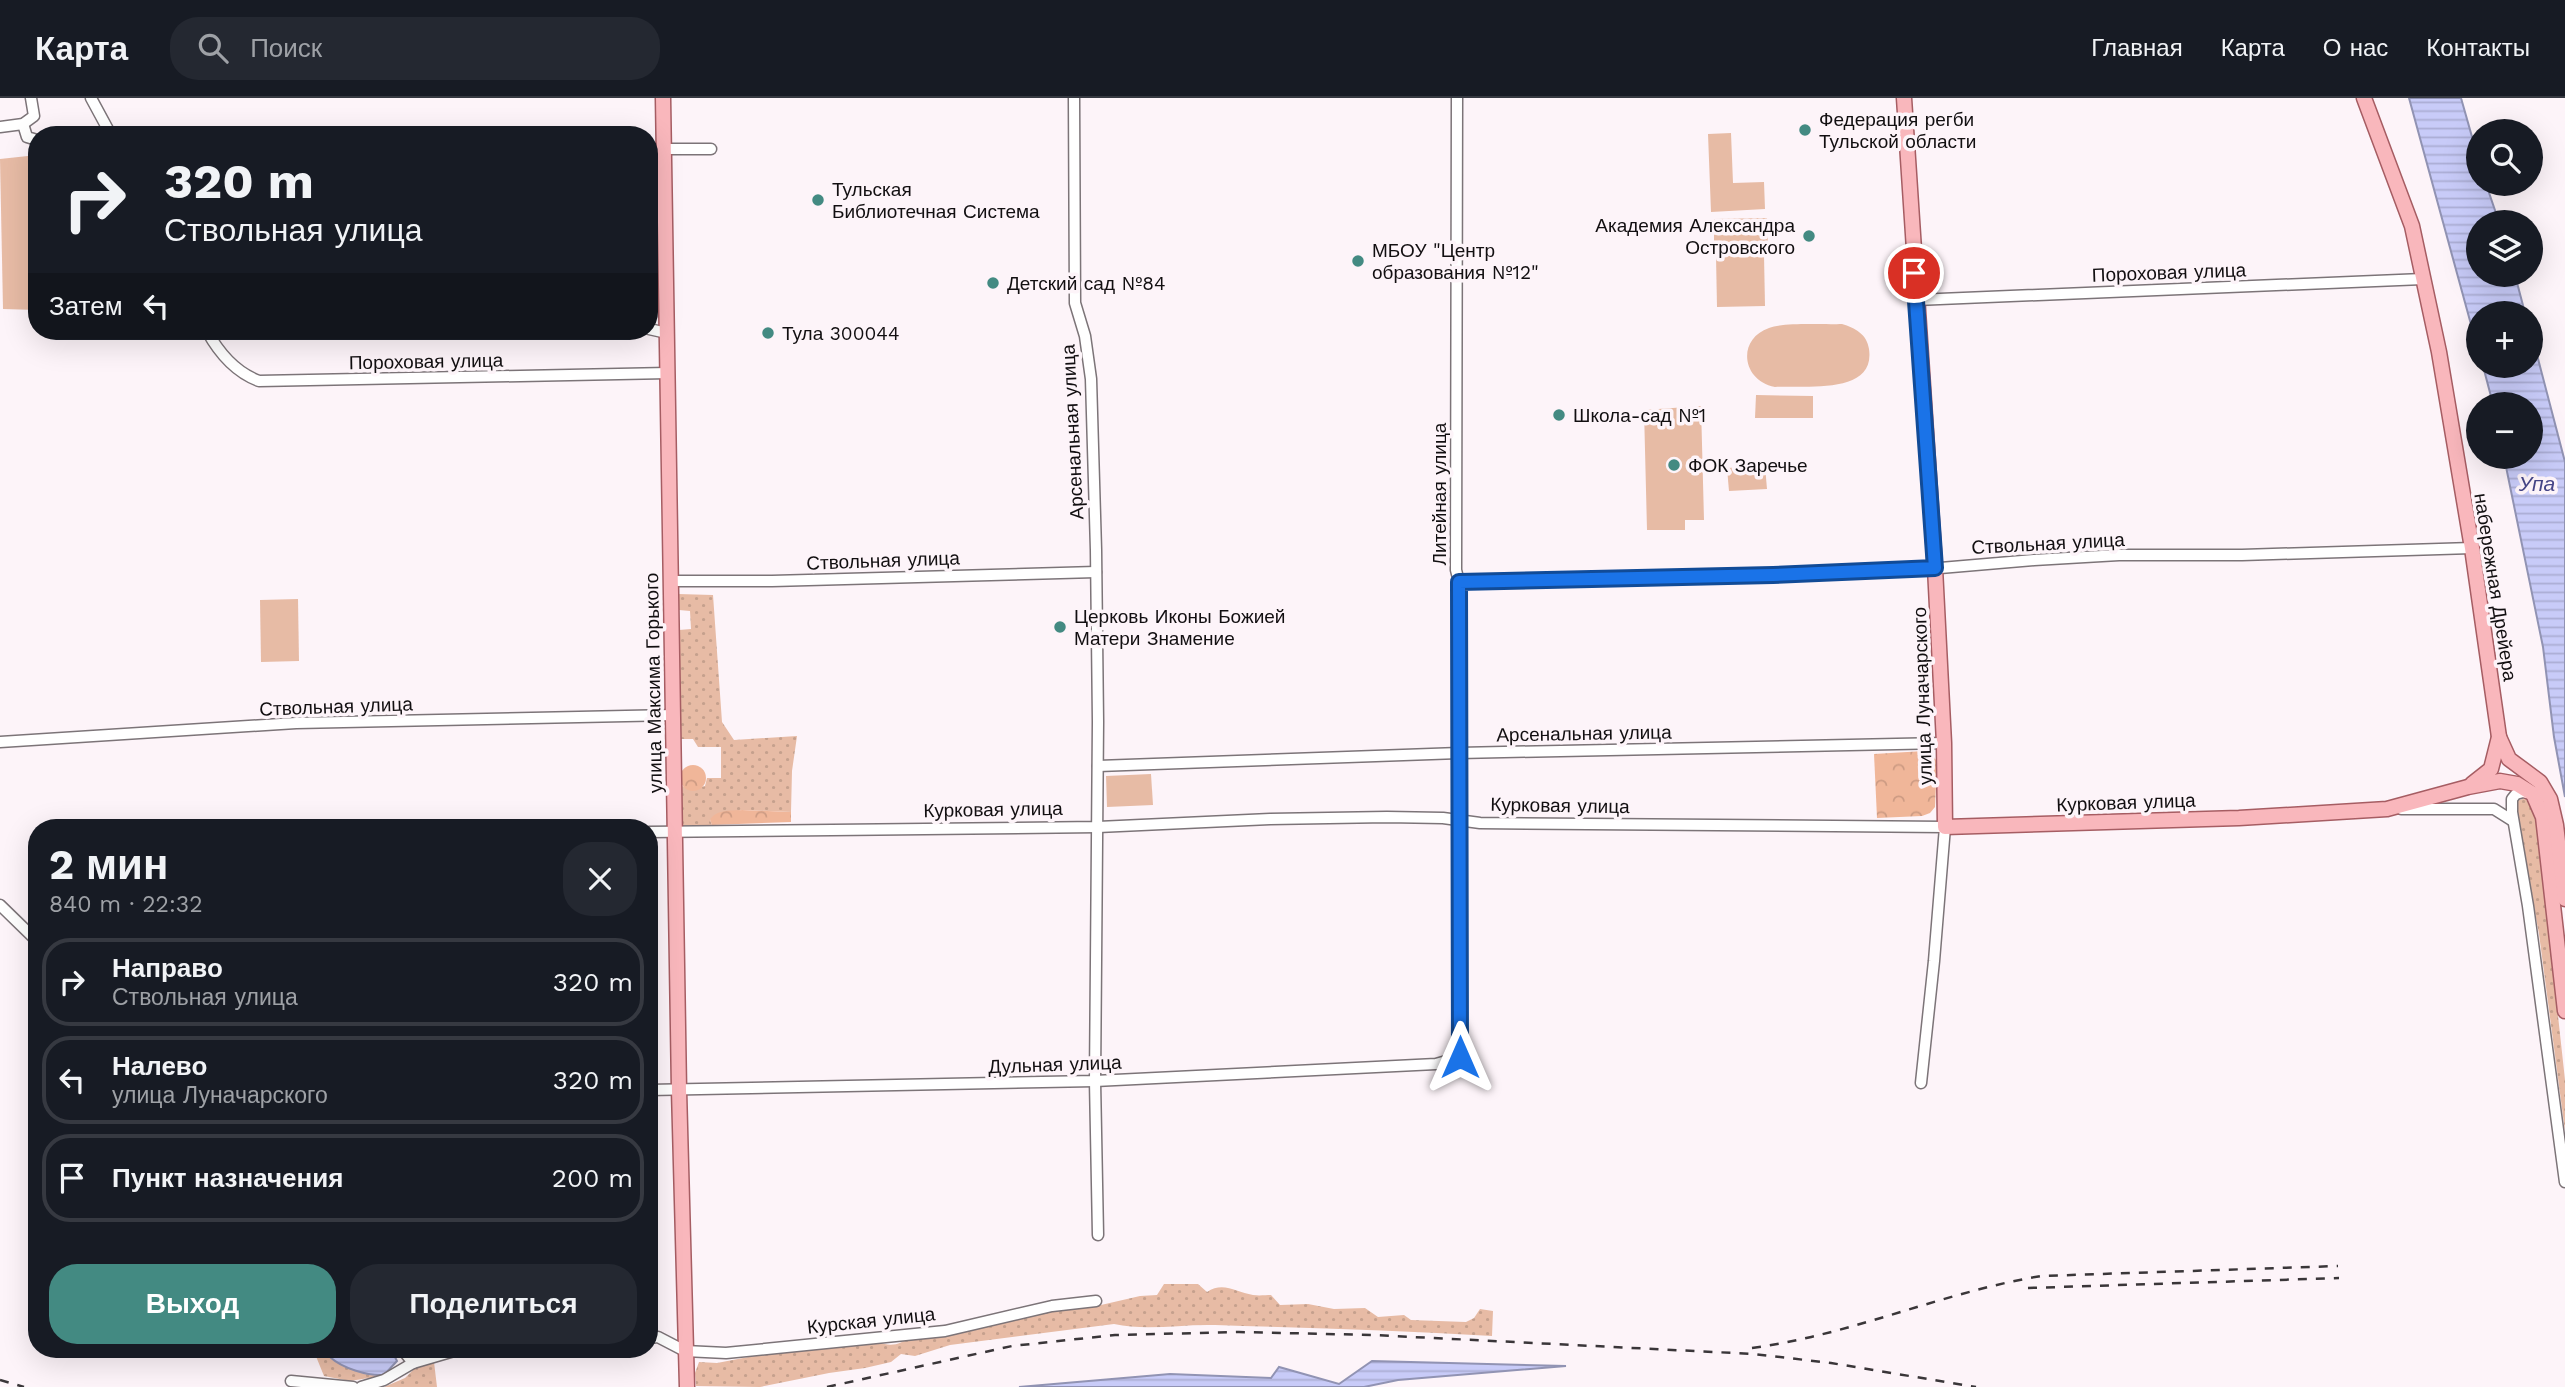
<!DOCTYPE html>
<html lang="ru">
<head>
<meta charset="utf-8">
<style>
	:root { --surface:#171b24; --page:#242831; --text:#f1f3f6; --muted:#9ea1a6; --line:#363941; --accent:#438a82 }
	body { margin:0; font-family:"Work Sans",sans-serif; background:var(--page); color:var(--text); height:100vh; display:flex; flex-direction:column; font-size:26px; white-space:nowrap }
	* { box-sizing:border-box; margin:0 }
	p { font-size:23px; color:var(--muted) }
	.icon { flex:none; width:38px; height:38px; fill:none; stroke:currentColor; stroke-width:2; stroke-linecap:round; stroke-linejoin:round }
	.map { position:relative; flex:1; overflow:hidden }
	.details { position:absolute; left:28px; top:721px; width:630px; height:539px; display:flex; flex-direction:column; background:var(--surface); border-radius:28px; box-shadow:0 7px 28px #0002 }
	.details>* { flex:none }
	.banner { position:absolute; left:28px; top:28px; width:630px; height:214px; border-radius:28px; box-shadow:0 7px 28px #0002; background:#171b24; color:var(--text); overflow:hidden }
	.tools { position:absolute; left:2466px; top:21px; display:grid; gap:14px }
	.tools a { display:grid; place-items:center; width:77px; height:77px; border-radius:50%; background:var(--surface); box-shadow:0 7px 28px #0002; font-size:35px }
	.pin { position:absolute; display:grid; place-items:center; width:60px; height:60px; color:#fff; margin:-30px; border:4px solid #fff; border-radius:50%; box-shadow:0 2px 7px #0007 }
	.me { position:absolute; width:77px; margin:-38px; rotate:0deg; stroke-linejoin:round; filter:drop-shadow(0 0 5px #0008) }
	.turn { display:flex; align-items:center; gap:24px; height:147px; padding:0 21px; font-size:32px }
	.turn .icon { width:91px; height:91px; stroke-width:2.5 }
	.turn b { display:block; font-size:49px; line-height:60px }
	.then { display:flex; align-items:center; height:66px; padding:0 21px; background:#0003; gap:14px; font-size:26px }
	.round { display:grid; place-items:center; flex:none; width:74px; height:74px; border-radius:28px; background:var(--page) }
	.head { display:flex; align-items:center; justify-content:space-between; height:119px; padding:0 21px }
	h1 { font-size:42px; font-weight:700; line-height:52px }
	.cta { display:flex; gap:14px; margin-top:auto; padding:14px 21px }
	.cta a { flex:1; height:80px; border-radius:28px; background:var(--accent); color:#fff; font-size:28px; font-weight:700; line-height:80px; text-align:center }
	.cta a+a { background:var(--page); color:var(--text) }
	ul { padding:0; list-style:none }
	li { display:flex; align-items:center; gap:21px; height:88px; margin:0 14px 10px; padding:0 7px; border:4px solid var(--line); border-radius:28px }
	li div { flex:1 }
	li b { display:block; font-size:26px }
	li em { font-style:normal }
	header { display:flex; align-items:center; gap:42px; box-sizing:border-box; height:98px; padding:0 35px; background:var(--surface); border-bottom:2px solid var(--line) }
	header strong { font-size:33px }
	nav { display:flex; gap:38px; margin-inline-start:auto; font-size:24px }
	.search { width:490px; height:63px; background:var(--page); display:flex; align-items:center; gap:18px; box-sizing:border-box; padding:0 24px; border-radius:28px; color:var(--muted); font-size:26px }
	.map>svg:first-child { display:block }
	.grass { fill:url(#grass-dots) }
	.forest { fill:url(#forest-crowns) }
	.green { fill:#e7bba5 }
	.water { fill:url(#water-rules); stroke:#9193b3; stroke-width:2 }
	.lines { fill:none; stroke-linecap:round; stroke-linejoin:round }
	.minor-casing { stroke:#7c7478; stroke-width:13 }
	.major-casing { stroke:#a65d63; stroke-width:17 }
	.minor { stroke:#fff; stroke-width:10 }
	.major { stroke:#f9b7bc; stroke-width:14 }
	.rail { stroke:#3a3639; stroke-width:2.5; stroke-dasharray:9 9; stroke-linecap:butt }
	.route-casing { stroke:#114b97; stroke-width:18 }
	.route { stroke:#1a73e8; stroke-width:12 }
	.poi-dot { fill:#438a82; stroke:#fdf4f9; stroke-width:2.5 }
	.labels { text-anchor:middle; stroke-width:7; stroke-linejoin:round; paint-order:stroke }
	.poi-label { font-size:19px; fill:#120f11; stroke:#fdf4f9; text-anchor:start }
	.street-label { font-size:19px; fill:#120f11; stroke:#fdf4f9 }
	.water-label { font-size:21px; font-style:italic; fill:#454587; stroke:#fdf4f9 }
</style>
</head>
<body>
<header>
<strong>Карта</strong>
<div class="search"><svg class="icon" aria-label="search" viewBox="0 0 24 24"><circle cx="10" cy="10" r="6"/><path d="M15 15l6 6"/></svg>Поиск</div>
<nav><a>Главная</a><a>Карта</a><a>О нас</a><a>Контакты</a></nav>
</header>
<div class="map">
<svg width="2565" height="1289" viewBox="0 0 2565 1289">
	<defs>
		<pattern id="grass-dots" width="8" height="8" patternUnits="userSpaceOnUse" patternTransform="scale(1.75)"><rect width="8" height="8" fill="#e7bba5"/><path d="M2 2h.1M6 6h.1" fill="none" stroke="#c5a08d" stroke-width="1.8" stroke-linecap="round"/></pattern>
		<pattern id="forest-crowns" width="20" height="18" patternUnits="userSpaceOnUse" patternTransform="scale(1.75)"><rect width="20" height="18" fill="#f0b699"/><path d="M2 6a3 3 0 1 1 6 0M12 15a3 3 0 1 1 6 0" fill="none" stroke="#cd9b83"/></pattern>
		<pattern id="water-rules" width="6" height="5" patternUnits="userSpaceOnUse" patternTransform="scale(1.75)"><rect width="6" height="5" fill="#c8cbf8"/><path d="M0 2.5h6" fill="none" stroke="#abadd4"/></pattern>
	</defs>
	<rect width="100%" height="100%" fill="#fdf4f9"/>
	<!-- grass -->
	<g class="grass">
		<polygon points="678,496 713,497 722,624 734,642 797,638 792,673 791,714 742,712 710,722 712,727 682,728 682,688 690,692 705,688 707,680 721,680 721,649 698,649 693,641 681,641 679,532 691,531 690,513 679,512"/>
		<polygon points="2525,700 2534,715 2538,734 2565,982 2565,1033 2539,836 2515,708 2517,703"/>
		<path d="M1164 1186H1198L1207 1194C1223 1183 1236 1194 1253 1197 1259 1198 1266 1197 1271 1197L1280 1207 1308 1206 1334 1211 1365 1210 1378 1219 1404 1217 1411 1222 1466 1224 1474 1220 1480 1211 1493 1213 1492 1238C1400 1232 1307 1230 1215 1227 1181 1226 1147 1233 1114 1226L950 1247 915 1258 901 1256 891 1264 865 1270 829 1275 760 1289 696 1288 695 1275 699 1264 717 1265 779 1253 878 1244C891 1249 900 1247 911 1238L1052 1211 1101 1207 1140 1198 1157 1197Z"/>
		<polygon points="313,1251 328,1251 330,1259 343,1267 381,1278 350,1283 324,1278"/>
		<polygon points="434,1264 437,1289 384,1289 405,1280 415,1270"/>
	</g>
	<!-- forest -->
	<g class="forest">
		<polygon points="1924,653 1933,657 1937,664 1935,709 1930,715 1922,718 1877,720 1874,656"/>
		<circle cx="693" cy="680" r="13"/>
		<path d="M742 712 791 714V724L712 727 710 722C716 711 731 713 742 712Z"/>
	</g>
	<!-- green -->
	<g class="green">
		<polygon points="1731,35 1733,85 1764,84 1765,111 1711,114 1708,36"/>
		<polygon points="37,57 37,212 3,211 0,61"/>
		<polygon points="1767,120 1768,147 1714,148 1714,121"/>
		<polygon points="1764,157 1765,208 1717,209 1716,158"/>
		<path d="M1842 226C1855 230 1867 236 1869 251 1876 298 1804 287 1775 289 1741 282 1737 241 1769 230 1785 224 1824 227 1842 226Z"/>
		<polygon points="1756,297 1813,298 1813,320 1755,320"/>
		<polygon points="1701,308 1704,422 1685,422 1685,432 1647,432 1644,312"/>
		<polygon points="1765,368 1767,391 1729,393 1727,370"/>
		<polygon points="298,501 299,563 261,564 260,502"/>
		<polygon points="1151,676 1153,707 1107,709 1106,678"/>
	</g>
	<!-- water -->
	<g class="water">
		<polygon points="2409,0 2461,0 2478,60 2478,86 2486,86 2499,124 2478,124 2478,177 2515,177 2525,215 2478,215 2478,252"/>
		<polygon points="2531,234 2565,364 2565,699 2554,639 2543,549 2504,359 2530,359 2530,306 2493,306 2483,268 2530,268"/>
		<path d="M328 1251H387L393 1255 397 1263 384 1277C367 1278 342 1270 330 1259Z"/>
		<polygon points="1372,1263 1566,1268 1398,1282 1364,1289 1019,1289 1170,1276 1271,1280 1279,1269 1339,1286"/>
	</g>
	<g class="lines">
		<!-- minor casing -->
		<g class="minor-casing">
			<g id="minor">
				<polyline points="91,0 111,37"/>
				<polyline points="1074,0 1075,205 1085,238 1091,281 1096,452 1098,624 1095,983 1098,1137"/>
				<polyline points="23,26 27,39 37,42"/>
				<polyline points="0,29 23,26 34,18 31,0"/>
				<polyline points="664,51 711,51"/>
				<polyline points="1916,202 2423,181"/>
				<polyline points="649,231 667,235"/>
				<path d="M207 233C219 255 235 274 259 283L668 275"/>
				<polyline points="221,233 285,233"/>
				<polyline points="671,483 772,483 1096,474"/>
				<polyline points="1459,484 1917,472 2034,462 2119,457 2242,457 2472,450"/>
				<polyline points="0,644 296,625 673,617"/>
				<polyline points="1098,668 1459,655 1944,645"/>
				<polyline points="2532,696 2523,694 2516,696 2512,701 2512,714 2528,808 2565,1084"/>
				<polyline points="2401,711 2494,711 2513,723"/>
				<polyline points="649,734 1098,729 1270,721 1387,719 1443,720 1480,725 1945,729 1934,863 1921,985"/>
				<polyline points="0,807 37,843"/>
				<polyline points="649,992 1095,983 1436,966 1460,959 1459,484 1456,472 1457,0"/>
				<polyline points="649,1240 658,1239 685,1253 726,1255 945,1233 1052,1208 1096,1203"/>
				<polyline points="402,1251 413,1265"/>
				<polyline points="291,1283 353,1289"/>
				<polyline points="361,1289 384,1282 413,1265 461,1251"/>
			</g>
		</g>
		<!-- major casing -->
		<g class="major-casing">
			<g id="major">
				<polyline points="663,0 679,992 687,1289"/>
				<polyline points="1904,0 1935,470 1944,645 1945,729 2239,720 2387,711 2468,689 2500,683 2517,686 2533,696 2543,719 2565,913"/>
				<polyline points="2364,0 2412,128 2439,254 2472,450 2499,639 2491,671 2472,686"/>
				<polyline points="2499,639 2509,661 2540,684 2550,701 2556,727 2565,801"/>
			</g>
		</g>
		<!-- minor -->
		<use href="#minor" class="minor"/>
		<!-- major -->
		<use href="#major" class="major"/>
		<!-- rail -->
		<g class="rail">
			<polyline points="2028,1190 2339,1180"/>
			<path d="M1752 1250C1851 1237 1943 1194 2041 1178L2338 1168"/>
			<polyline points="0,1282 24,1289"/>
			<polyline points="827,1289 1012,1248 1115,1237 1239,1234 1373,1237 1754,1256 1831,1265 1976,1289"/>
		</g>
	</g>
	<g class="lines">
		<!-- route casing -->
		<g class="route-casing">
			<polyline id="route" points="1460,959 1459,484 1773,477 1935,470 1914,175"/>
		</g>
		<!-- route -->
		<use href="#route" class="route"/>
	</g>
	<!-- markers -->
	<g class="poi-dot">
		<circle cx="1805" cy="32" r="7"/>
		<circle cx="818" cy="102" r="7"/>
		<circle cx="1809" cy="138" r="7"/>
		<circle cx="1358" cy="163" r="7"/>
		<circle cx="993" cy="185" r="7"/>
		<circle cx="768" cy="235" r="7"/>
		<circle cx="1559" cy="317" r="7"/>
		<circle cx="1674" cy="367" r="7"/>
		<circle cx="1060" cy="529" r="7"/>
	</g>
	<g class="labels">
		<!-- poi labels -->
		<g class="poi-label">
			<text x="1819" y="28">Федерация регби<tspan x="1819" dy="22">Тульской области</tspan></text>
			<text x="832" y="98">Тульская<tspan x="832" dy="22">Библиотечная Система</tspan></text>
			<text x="1795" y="134" text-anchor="end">Академия Александра<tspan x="1795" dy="22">Островского</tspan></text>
			<text x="1372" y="159">МБОУ "Центр<tspan x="1372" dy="22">образования №12"</tspan></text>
			<text x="1007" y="192">Детский сад №84</text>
			<text x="782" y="242">Тула 300044</text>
			<text x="1573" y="324">Школа-сад №1</text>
			<text x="1688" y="374">ФОК Заречье</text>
			<text x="1074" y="525">Церковь Иконы Божией<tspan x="1074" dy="22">Матери Знамение</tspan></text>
		</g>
		<!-- street labels -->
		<g class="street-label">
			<text transform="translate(2169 174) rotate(-2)" y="7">Пороховая улица</text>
			<text transform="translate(426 263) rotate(-1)" y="7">Пороховая улица</text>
			<text transform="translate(1072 334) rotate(-93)" y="7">Арсенальная улица</text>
			<text transform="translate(1439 396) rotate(-90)" y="7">Литейная улица</text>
			<text transform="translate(2048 445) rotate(-3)" y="7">Ствольная улица</text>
			<text transform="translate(883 462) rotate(-2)" y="7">Ствольная улица</text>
			<text transform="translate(2496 489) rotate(81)" y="7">набережная Дрейера</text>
			<text transform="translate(653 585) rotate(-91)" y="7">улица Максима Горького</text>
			<text transform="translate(1922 598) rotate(-92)" y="7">улица Луначарского</text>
			<text transform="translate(336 608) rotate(-2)" y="7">Ствольная улица</text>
			<text transform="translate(1584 635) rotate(-1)" y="7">Арсенальная улица</text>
			<text transform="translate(2126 704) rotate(-2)" y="7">Курковая улица</text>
			<text transform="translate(1560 707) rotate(1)" y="7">Курковая улица</text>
			<text transform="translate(993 711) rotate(-1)" y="7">Курковая улица</text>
			<text transform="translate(1055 966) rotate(-2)" y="7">Дульная улица</text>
			<text transform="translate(871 1222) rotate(-6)" y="7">Курская улица</text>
		</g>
		<!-- water labels -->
		<g class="water-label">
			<text x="2537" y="393">Упа</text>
		</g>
	</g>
</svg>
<div class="tools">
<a><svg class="icon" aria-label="search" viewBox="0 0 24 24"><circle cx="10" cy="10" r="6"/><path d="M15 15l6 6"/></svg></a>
<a><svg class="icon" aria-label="layers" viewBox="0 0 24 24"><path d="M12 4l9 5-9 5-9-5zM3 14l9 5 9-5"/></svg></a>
<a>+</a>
<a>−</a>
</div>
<div class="pin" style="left:1914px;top:175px;background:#d93025"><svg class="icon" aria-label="arrive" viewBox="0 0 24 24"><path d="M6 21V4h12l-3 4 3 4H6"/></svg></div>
<svg class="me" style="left:1460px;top:959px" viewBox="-20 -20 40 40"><path d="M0-17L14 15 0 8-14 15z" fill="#1a73e8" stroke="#fff" stroke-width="4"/></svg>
<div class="banner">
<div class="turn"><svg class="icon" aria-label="right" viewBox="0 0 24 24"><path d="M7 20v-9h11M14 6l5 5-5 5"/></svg><div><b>320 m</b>Ствольная улица</div></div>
<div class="then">Затем<svg class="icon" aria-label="left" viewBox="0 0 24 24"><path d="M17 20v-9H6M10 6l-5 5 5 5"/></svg></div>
</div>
<section class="details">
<div class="head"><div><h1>2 мин</h1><p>840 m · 22:32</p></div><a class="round"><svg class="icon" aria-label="close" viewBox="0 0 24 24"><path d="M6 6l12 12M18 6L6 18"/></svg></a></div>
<ul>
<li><svg class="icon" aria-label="right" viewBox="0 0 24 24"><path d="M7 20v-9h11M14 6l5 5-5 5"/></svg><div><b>Направо</b><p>Ствольная улица</p></div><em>320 m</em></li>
<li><svg class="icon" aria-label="left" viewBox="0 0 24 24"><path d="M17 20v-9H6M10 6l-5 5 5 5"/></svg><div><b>Налево</b><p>улица Луначарского</p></div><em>320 m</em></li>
<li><svg class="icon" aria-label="arrive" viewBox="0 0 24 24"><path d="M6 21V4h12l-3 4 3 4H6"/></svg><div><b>Пункт назначения</b></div><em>200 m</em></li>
</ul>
<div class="cta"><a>Выход</a><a>Поделиться</a></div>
</section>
</div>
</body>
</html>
